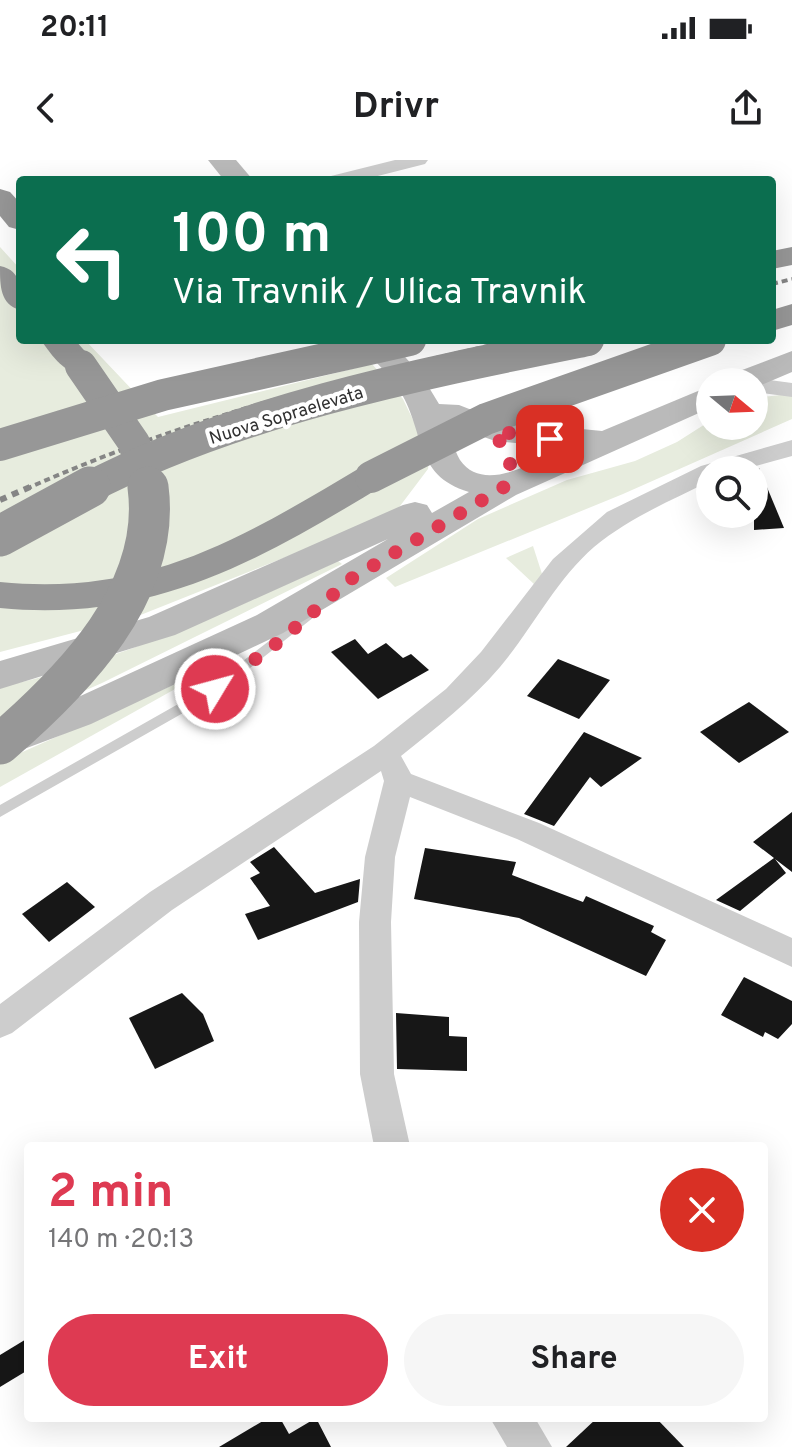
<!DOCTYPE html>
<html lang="en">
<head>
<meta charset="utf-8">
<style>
	:root { --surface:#fff; --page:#f6f6f6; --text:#202124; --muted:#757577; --accent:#de3a52 }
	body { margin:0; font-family:Overpass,sans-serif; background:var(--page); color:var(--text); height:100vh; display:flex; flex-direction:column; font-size:30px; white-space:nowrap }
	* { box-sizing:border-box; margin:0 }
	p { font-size:26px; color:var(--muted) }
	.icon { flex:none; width:44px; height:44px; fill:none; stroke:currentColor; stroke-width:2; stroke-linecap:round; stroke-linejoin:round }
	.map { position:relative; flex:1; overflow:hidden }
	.details { position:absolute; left:24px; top:982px; width:744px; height:280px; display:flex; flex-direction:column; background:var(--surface); border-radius:8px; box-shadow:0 8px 32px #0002 }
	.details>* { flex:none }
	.guide { position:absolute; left:16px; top:16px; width:760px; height:168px; border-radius:8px; box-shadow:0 8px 32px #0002; background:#0b6e4f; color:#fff; overflow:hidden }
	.needle { width:52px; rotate:109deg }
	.fabs { position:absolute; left:696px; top:208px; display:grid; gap:16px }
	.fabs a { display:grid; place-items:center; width:72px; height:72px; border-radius:50%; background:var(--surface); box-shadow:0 8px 32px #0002; font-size:40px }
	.pin { position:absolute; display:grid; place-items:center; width:68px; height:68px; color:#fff; margin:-34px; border-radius:16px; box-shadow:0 4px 12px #0006 }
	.me { position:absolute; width:88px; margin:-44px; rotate:53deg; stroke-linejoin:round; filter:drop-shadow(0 0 6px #0008) }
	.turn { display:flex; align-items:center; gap:28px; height:168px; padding:0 24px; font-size:36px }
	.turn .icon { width:104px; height:104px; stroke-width:2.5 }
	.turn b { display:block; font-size:56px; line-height:68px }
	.round { display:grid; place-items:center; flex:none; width:84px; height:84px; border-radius:42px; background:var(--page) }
	.overview { display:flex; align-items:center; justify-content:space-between; height:136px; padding:0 24px }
	h1 { font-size:48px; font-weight:700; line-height:60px; color:var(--accent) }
	.button { display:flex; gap:16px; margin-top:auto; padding:16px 24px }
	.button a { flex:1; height:92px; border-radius:48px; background:var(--accent); color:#fff; font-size:32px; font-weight:700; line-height:92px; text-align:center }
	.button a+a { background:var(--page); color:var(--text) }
	.status { display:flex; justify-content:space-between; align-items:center; height:56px; padding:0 40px; background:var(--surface); direction:ltr }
	.status svg { height:22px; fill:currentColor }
	header { display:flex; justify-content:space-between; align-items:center; height:104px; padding:0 24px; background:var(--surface); font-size:36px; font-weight:700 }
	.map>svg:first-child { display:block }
	.green { fill:#e7ecde }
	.building { fill:#171717 }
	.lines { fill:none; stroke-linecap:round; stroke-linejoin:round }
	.lane { fill:#cdcdcd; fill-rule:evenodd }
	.street { fill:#cdcdcd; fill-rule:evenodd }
	.secondary { fill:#bababa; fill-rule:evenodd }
	.highway { fill:#979797; fill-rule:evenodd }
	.rail-far1 { stroke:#858585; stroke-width:4; stroke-dasharray:6 4; stroke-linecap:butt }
	.rail { stroke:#858585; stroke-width:6; stroke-dasharray:7 6; stroke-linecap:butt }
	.highway-bridge-far1 { stroke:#979797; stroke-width:32 }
	.highway-bridge { stroke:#979797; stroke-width:41 }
	.route { stroke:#de3a52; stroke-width:14; stroke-dasharray:0 25.2 }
	.labels { text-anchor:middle; stroke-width:8; stroke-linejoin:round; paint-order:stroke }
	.far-street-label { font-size:18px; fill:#303030; stroke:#fff }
</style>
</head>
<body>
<div class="status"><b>20:11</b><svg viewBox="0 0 49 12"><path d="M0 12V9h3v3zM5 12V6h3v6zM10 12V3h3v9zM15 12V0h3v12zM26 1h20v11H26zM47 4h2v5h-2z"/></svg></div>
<header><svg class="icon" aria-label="back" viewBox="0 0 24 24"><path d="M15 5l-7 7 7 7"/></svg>Drivr<svg class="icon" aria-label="share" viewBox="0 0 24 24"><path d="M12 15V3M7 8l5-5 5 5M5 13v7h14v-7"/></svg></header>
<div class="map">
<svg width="792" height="1287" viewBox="0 0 792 1287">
	<rect width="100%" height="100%" fill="#fff"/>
	<!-- green -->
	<g class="green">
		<polygon points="0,87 20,109 20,180 85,180 158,257 372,204 403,239 430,295 428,309 394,354 138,456 0,492"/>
		<polygon points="781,235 792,236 792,259 623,334 395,427 386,418 478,359 567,320 635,301 677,282 710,261 710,266 754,266 754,238"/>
		<polygon points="533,386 543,417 535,425 506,398"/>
		<path d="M338 401 342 404 102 523 0 568V527C119 501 228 451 338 401Z"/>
		<polygon points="218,505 0,627 0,602"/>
	</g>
	<!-- building -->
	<g class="building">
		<polygon points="759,308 784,368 754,370 754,310"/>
		<polygon points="355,479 368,494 386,483 403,498 411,494 429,510 378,539 331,492"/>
		<polygon points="558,499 610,520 579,559 527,536"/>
		<polygon points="749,542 789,572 739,603 700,572"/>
		<polygon points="584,572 642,598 601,627 590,617 554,666 524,654"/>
		<polygon points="792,652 792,712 775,699 786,713 740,751 716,740 774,698 753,682"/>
		<polygon points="274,687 315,733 360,719 358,742 258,780 245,754 270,746 250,718 260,713 250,702"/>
		<polygon points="425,688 516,702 512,715 583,742 586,736 654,766 651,772 666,780 646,816 519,758 414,739"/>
		<polygon points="67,722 95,747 49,782 22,754"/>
		<polygon points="744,817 792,841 792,864 778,879 765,872 763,877 721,855"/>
		<polygon points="182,833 203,854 214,881 155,909 129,858"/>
		<polygon points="396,853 449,857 449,876 467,877 467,911 397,909"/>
		<polygon points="28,1178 28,1210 0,1227 0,1195"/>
		<polygon points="268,1258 280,1258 289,1274 316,1258 331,1287 219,1287"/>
		<polygon points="597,1258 656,1258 684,1287 566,1287"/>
	</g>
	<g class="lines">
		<!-- lane -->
		<polygon class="lane" points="315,446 319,447 321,450 319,453 220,532 0,657 0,645 210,526"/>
		<!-- street -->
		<g class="street">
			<polygon points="395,0 428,0 425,4 362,20 328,20 331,16"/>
			<polygon points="754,218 792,223 792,237 754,232 754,222 745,222"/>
			<path d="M792 280V296L741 310H710V321C670 341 629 358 594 387 556 420 532 469 500 507 471 541 436 568 401 596L411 614 539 663 792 778V807L517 679 410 637 395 697 391 762 394 914 410 986H374L360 914 359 762 365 697 384 621 381 611 172 750 12 873 0 878V844L150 732 374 586 446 529 481 492 553 399 607 352 701 306Z"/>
			<polygon points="490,1258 535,1258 552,1287 507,1287"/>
		</g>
		<!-- secondary -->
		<g class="secondary">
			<polygon points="208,0 236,0 253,20 224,20"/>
			<path d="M357 180H390L422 216 439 244 459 245 500 261 602 271 710 226V248L516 335 283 473 91 564 0 598V567L63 544 257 455 388 379 175 475 0 529V501L149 457 403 345 415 342 427 345 432 353 469 332C412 315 426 270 398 228 387 211 369 197 357 180ZM448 264 495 281 564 288C537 300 484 335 460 300 454 290 451 275 448 264Z"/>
			<polygon points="792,191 792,212 754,228 754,222 724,222 729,215"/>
		</g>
		<!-- highway -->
		<g class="highway">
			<polygon points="0,29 10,32 20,43 20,70 9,67 0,56"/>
			<polygon points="792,87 792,105 772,109 772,91"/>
			<path d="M0 106C23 111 20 129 20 150 0 144 0 126 0 106Z"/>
			<polygon points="792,144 792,165 772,171 772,150"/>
			<path d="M41 180H75L98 206 93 213C68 219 54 199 41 180Z"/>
			<path d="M371 306 384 309 389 317 384 325C259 401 151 463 0 448V422C146 436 237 381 358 309Z"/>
		</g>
		<!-- rail-far1 -->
		<g class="rail-far1">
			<polyline points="772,124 792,119"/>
			<path d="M26 329C182 259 348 217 515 180"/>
		</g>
		<!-- rail -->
		<polyline class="rail" points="0,340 30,327"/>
		<!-- highway-bridge-far1 -->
		<g class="highway-bridge-far1">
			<polyline points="81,206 134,283 148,329"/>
			<polyline points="0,285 163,235 410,180"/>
			<polyline points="371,317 486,259 710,180"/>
			<path d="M86 329C240 249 419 214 588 180"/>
		</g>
		<!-- highway-bridge -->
		<g class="highway-bridge">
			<polyline points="0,376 90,327"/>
			<path d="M0 584C73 521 162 432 148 327"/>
		</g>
	</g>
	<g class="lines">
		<!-- route -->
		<polyline class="route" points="215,529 281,480 351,419 504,327 511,306 495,271 550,279"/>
	</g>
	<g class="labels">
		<!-- far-street labels -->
		<g class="far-street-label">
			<text transform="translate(286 255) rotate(-17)" y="6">Nuova Sopraelevata</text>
		</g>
	</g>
</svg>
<div class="fabs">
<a><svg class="needle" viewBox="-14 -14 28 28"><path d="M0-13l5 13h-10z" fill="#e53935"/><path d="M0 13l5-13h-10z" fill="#757577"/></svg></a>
<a><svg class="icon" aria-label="search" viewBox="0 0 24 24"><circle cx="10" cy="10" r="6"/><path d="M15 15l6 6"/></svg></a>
</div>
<div class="pin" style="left:550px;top:279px;background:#d93025"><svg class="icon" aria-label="arrive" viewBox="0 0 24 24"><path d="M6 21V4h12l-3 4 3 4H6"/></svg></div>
<svg class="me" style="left:215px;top:529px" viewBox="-20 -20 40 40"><circle r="17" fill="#de3a52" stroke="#fff" stroke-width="3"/><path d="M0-11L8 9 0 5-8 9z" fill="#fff"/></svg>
<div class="guide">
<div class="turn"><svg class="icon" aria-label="left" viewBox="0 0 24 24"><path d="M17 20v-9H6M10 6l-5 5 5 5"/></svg><div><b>100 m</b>Via Travnik / Ulica Travnik</div></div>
</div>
<section class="details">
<div class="overview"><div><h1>2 min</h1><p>140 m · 20:13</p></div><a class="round" style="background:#d93025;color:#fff"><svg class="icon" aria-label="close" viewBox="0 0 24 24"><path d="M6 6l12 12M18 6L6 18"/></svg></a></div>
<div class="button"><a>Exit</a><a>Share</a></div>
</section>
</div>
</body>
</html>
